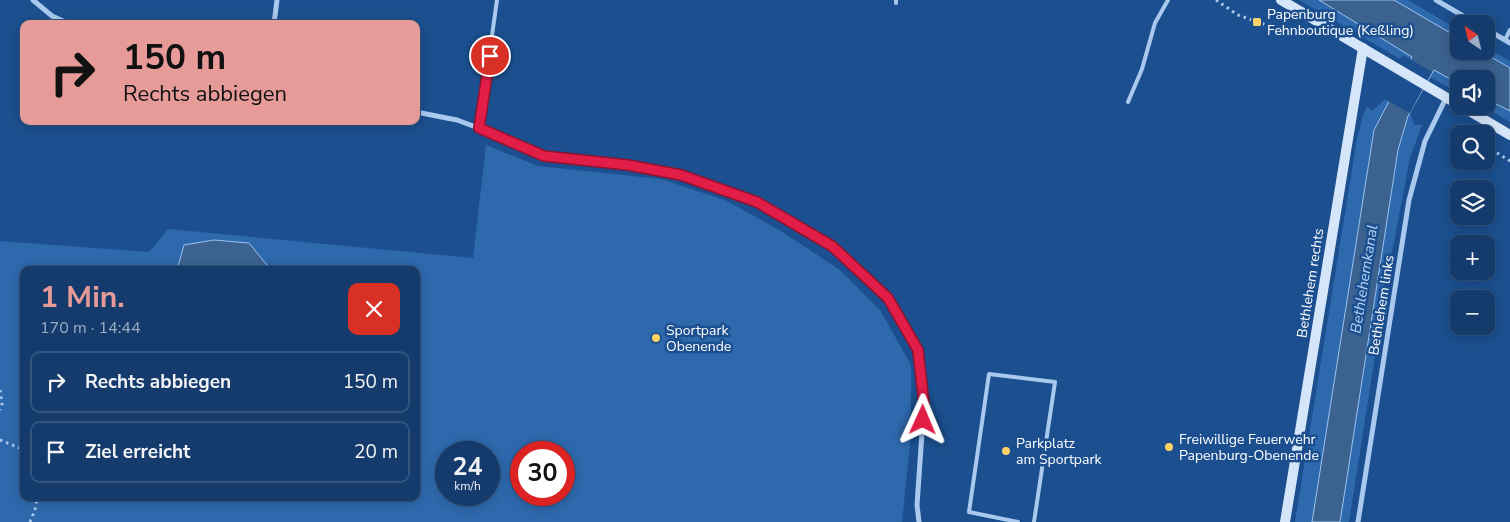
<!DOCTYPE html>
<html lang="de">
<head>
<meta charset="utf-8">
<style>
	:root { --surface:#143b6b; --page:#1d4271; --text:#f1f3f6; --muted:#9dadc1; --line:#33557e; --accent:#e69b98 }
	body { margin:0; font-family:"Nunito Sans",sans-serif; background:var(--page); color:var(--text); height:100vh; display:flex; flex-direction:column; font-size:19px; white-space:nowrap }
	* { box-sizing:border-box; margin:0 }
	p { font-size:16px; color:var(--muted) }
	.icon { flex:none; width:28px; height:28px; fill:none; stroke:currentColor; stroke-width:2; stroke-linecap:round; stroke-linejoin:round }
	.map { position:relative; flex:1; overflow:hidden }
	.sheet { position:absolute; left:20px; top:266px; width:400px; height:235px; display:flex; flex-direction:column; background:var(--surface); border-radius:10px; box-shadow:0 2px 12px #0003,0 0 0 1px var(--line) }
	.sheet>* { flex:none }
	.hud { position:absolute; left:20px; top:20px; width:400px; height:105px; border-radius:10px; box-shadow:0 2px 12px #0003,0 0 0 1px var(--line); background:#e69b98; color:#111; overflow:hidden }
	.needle { width:32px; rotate:325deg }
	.buttons { position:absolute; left:1450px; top:15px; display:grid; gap:10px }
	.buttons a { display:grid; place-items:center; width:45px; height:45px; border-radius:10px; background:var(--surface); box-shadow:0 2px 12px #0003,0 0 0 1px var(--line); font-size:25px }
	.speed { position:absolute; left:435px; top:441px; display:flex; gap:10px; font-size:25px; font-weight:700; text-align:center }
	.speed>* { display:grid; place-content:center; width:65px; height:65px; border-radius:50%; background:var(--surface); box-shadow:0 2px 12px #0003,0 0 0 1px var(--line); line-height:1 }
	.speed small { font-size:12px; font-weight:400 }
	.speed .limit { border:8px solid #d22; background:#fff; color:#111 }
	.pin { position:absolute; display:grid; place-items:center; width:42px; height:42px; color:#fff; margin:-21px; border:2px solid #fff; border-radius:50%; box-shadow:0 1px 5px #0007 }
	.me { position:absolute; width:55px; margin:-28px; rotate:1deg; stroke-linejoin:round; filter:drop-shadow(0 0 4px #0008) }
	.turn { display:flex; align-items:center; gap:18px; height:105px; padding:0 20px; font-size:22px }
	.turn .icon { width:65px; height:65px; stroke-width:2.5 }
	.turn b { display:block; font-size:35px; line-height:42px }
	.round { display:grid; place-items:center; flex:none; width:52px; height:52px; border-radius:10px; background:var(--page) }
	.overview { display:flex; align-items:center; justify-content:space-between; height:85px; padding:0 20px }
	h1 { font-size:30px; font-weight:700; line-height:38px; color:var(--accent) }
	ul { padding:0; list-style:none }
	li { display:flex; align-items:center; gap:15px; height:62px; margin:0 10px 8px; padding:0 10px; border:2px solid var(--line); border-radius:10px }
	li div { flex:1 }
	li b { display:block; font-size:19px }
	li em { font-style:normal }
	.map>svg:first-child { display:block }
	.green { fill:#2e69ad; fill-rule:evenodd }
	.water { fill:#3c6290; stroke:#9cc4f0 }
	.pier { fill:#1b4f8f }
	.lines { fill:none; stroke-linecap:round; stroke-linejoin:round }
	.path { stroke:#a9c9ee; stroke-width:3; stroke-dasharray:2.5 4; stroke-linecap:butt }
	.lane { stroke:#a9c9ee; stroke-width:4 }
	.street { stroke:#a9c9ee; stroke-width:5 }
	.secondary { stroke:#d6e6fa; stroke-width:10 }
	.route-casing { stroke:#92132f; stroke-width:12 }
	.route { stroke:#e11d48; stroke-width:9 }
	.poi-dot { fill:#ffd166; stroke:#1b4f8f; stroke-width:2 }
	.labels { text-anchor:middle; stroke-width:5; stroke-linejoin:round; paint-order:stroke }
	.poi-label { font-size:14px; fill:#fff; stroke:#1b4f8f; text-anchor:start }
	.street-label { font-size:14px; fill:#fff; stroke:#1b4f8f }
	.water-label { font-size:15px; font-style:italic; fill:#b5d3f5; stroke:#1b4f8f }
</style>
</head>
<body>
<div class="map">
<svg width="1510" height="522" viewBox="0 0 1510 522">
	<rect width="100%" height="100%" fill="#1b4f8f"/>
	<!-- green -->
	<g class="green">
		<polygon points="1299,0 1408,0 1459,30 1459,51 1486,51 1486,47 1510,61 1510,122 1482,106 1486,106 1486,79 1459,79 1459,93 1430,77 1432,72 1403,55 1400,59"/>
		<polygon points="1385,99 1410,113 1414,125 1422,125 1410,158 1388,273 1349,522 1295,522 1357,139 1362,119 1367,106 1372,111"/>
		<path d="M486 145 538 166 661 179 725 200 781 231 840 270 880 310 911 365V434L902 522H0V241L149 252 168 229 473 258ZM24 270H416V498H24ZM446 452H489V495H446ZM521 452H564V495H521Z"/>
	</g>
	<!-- water -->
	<g class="water">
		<polygon points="1319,0 1394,0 1459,38 1459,51 1481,51 1510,68 1510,111 1486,99 1486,79 1459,79 1459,84 1434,70 1408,116 1398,150 1340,522 1312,522 1374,130 1412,57"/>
		<polygon points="214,240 249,243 271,270 177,270 184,245"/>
	</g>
	<!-- pier -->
	<polygon class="pier" points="1408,58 1432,72 1410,113 1386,100"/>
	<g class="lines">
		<!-- path -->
		<g class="path">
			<polyline points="1216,0 1238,15 1272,27 1296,31"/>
			<polyline points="1486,146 1510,161"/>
			<polyline points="0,390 2,404 0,410"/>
			<polyline points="0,440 22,449 24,451"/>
			<polyline points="30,522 35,510 37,498"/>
		</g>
		<!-- lane -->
		<g class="lane">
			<polyline points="896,3 896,0"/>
			<polyline points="1505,40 1510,30"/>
			<polyline points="1128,102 1142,69 1155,23 1168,0"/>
			<polyline points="479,128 497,0"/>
			<polyline points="1018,522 969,512 989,374 1055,382 1034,522"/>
		</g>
		<!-- street -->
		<g class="street">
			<polyline points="33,0 52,16 70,24"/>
			<polyline points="1436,0 1477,24"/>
			<polyline points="274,24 277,0"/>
			<polyline points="1486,29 1510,43"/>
			<polyline points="416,112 457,120 492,133 544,156 628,165 681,175 757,202 832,246 888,298 918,350 924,404 917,505 919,522"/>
			<polyline points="1358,522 1409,200 1425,141 1446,98"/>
		</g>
		<!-- secondary -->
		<g class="secondary">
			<polyline points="1281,0 1459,105"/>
			<polyline points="1461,106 1510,135"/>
			<polyline points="1285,522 1363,48"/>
		</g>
	</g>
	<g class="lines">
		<!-- route casing -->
		<g class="route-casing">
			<polyline id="route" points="490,56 479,128 544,156 628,165 681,175 757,202 832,246 888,298 918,350 924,404 923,420"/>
		</g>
		<!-- route -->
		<use href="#route" class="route"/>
	</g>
	<!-- markers -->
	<g class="poi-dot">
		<rect x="1252" y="17" width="10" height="10" rx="2.5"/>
		<circle cx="656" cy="338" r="5"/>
		<circle cx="1169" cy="447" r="5"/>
		<circle cx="1006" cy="451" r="5"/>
	</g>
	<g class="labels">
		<!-- poi labels -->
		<g class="poi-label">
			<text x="1267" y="19">Papenburg<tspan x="1267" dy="16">Fehnboutique (Keßling)</tspan></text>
			<text x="666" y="335">Sportpark<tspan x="666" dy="16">Obenende</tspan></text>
			<text x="1179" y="444">Freiwillige Feuerwehr<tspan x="1179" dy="16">Papenburg-Obenende</tspan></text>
			<text x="1016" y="448">Parkplatz<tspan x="1016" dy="16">am Sportpark</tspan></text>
		</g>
		<!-- street labels -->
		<g class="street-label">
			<text transform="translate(1310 283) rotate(-81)" y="5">Bethlehem rechts</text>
			<text transform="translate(1381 305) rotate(-81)" y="5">Bethlehem links</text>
		</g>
		<!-- water labels -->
		<g class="water-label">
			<text transform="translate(1364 279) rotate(-81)" y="5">Bethlehemkanal</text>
		</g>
	</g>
</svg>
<div class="buttons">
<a><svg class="needle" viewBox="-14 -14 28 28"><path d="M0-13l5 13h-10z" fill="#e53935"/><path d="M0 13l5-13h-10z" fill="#9dadc1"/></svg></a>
<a><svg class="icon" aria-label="sound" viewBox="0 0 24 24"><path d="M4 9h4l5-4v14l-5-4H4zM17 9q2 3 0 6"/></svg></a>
<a><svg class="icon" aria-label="search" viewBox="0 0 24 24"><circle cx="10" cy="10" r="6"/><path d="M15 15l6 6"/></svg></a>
<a><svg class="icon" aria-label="layers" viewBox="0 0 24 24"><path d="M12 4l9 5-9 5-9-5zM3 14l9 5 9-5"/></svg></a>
<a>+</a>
<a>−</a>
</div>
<div class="speed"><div>24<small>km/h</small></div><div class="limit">30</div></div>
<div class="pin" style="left:490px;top:56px;background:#d93025"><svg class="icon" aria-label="arrive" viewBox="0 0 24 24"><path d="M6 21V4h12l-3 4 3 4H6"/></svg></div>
<svg class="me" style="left:923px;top:420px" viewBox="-20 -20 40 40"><path d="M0-17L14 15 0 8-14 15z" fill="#e11d48" stroke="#fff" stroke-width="4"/></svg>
<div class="hud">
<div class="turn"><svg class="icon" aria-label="right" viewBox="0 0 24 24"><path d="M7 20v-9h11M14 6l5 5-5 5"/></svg><div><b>150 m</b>Rechts abbiegen</div></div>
</div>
<section class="sheet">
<div class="overview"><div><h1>1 Min.</h1><p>170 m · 14:44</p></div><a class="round" style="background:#d93025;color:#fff"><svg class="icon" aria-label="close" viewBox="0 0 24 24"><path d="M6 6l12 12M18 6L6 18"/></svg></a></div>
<ul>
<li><svg class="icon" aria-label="right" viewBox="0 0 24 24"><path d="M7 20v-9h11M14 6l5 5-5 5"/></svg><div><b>Rechts abbiegen</b></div><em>150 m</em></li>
<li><svg class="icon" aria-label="arrive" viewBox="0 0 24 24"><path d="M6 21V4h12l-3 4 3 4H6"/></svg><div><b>Ziel erreicht</b></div><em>20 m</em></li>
</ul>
</section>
</div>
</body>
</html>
